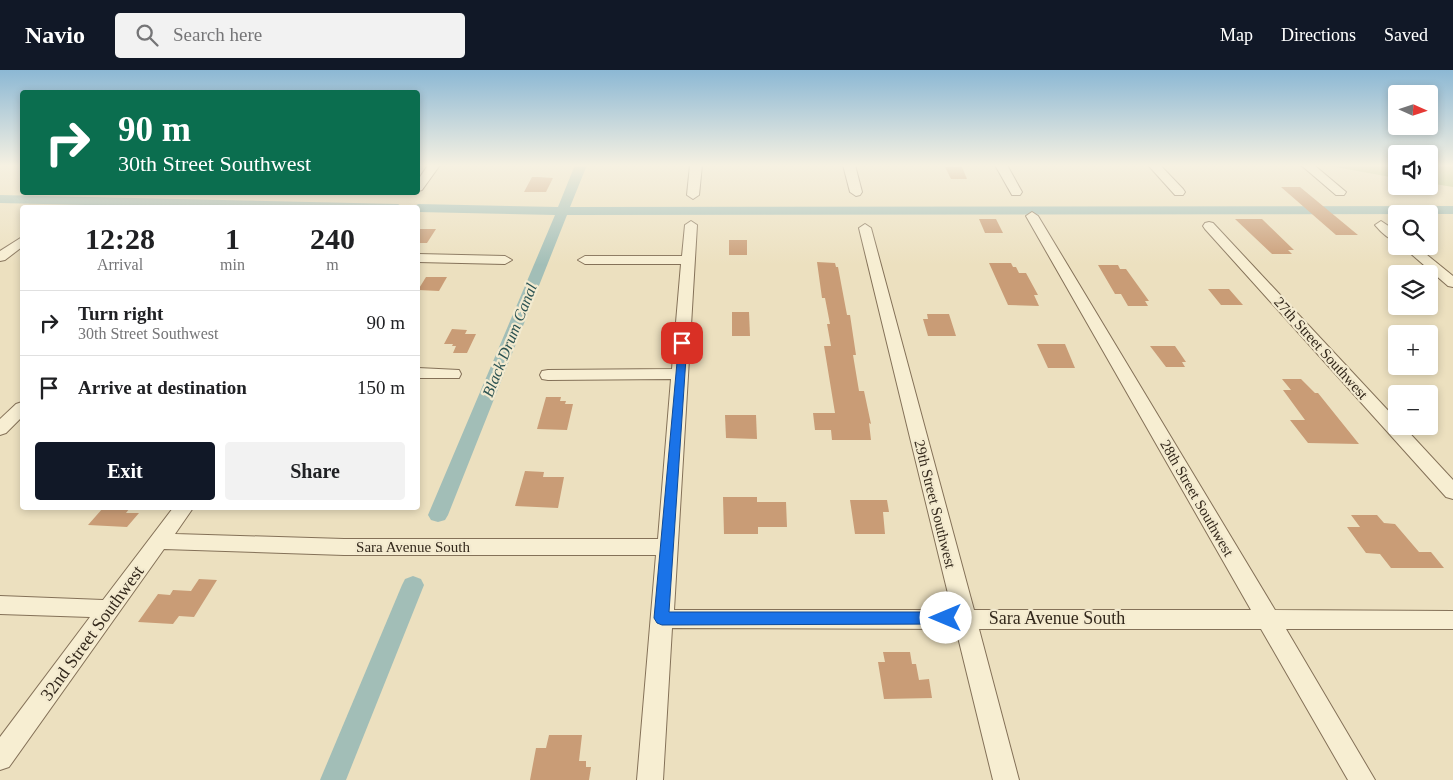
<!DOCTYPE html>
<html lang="en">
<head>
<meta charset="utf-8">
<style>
	:root { --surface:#fff; --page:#f2f2f2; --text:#202124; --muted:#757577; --line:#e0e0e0; --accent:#111827 }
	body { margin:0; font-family:"Times New Roman",serif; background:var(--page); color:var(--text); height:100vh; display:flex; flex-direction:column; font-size:19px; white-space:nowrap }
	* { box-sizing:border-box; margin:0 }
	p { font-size:16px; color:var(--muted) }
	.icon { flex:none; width:28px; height:28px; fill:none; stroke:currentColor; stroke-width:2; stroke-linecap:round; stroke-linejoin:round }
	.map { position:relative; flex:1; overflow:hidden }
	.side { position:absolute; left:20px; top:135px; width:400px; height:305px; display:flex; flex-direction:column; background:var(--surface); border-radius:5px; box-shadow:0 2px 8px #0003 }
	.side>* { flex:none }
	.banner { position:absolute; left:20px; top:20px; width:400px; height:105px; border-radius:5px; box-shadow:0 2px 8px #0003; background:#0b6e4f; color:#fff; overflow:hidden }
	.needle { width:32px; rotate:93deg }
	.buttons { position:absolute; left:1388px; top:15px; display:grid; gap:10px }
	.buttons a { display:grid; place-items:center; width:50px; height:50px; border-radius:5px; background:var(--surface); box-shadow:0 2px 8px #0003; font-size:25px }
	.pin { position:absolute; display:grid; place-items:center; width:42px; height:42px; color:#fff; margin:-21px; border-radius:10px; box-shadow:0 2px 8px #0006 }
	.me { position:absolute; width:55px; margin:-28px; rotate:270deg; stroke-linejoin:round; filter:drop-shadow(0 0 4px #0008) }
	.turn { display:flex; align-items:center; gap:18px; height:105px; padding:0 15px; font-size:22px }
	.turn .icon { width:65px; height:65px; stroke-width:2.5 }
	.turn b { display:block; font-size:35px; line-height:42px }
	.eta { display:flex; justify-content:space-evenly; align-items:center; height:85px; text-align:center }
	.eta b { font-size:30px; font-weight:800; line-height:35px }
	.primary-button { display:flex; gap:10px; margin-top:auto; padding:10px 15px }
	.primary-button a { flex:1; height:58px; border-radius:5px; background:var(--accent); color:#fff; font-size:20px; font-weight:800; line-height:58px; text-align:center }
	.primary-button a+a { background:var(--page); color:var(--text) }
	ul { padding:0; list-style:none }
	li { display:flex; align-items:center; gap:15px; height:65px; padding:0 15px; border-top:1px solid var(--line) }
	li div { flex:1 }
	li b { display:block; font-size:19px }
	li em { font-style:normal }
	header { display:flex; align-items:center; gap:30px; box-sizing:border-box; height:70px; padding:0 25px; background:var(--accent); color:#fff }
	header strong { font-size:24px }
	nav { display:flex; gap:28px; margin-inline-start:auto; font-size:18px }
	.search { width:350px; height:45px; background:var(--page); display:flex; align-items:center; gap:12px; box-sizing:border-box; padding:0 18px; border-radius:5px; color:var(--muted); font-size:19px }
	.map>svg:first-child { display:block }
	.green { fill:#c0c994 }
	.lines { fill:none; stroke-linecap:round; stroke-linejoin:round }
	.canal { fill:#a2beb7; fill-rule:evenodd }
	.building { fill:#c99c76 }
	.minor-casing { stroke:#847158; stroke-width:2 }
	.minor { fill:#f7eed2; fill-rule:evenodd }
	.route { fill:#1a73e8; stroke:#114b97 }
	.labels { text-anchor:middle; stroke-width:4.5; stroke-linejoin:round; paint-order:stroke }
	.street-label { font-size:15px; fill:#34291c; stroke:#f3eacf }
	.water-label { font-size:16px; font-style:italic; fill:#2c5352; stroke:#f3eacf }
	.near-street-label { font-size:18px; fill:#34291c; stroke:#f3eacf }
</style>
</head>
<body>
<header>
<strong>Navio</strong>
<div class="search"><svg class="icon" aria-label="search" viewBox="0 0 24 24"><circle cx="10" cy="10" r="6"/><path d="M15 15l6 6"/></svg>Search here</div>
<nav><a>Map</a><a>Directions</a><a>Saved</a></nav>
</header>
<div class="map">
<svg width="1453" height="710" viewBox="0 0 1453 710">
	<rect width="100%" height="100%" fill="#ece0bf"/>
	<!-- green -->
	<g class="green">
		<polygon points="1325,95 1396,95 1396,108"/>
		<polygon points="1429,95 1453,95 1453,117 1429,113"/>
	</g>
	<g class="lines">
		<!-- canal -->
		<g class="canal">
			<polygon points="575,95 587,95 570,137 1453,136 1453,144 567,145 448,445 445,450 438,452 431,450 428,445 555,145 418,142 418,138 412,138 418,134 558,137"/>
			<polygon points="0,125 398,134 404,138 215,138 0,133"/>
			<polygon points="413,506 421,509 424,515 346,710 320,710 402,515 405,509"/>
		</g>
	</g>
	<!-- building -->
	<g class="building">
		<polygon points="945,97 962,97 967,109 951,109"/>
		<polygon points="532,107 538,107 553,108 546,122 524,122"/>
		<polygon points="1281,117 1300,117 1358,165 1336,165"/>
		<polygon points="979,149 996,149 1003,163 985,163"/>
		<polygon points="1235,149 1262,149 1294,180 1288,180 1292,184 1272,184"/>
		<polygon points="418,159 436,159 427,173 418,173"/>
		<rect x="729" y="170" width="18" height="15"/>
		<polygon points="817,192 835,193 836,197 838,197 847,245 850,245 856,285 853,285 859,321 864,321 871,354 869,353 871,370 832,370 831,360 815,360 813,343 835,343 824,276 831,276 827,254 830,254 825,228 822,228"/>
		<polygon points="989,193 1011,193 1013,197 1016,197 1019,203 1026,203 1038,225 1034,225 1039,236 1008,235"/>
		<polygon points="1098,195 1118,195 1120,199 1126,199 1149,231 1145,231 1148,236 1128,236 1121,224 1115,224"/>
		<polygon points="426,207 447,207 439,221 418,220"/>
		<polygon points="1208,219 1229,219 1243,235 1221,235"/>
		<polygon points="732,242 749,242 750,266 732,266"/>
		<polygon points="927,244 949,244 956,266 928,266 923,249 928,249"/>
		<polygon points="452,259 467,260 465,264 476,264 467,283 453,283 456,276 452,276 453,274 444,274"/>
		<polygon points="1037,274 1065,274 1075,298 1048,298"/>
		<polygon points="1150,276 1175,276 1186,292 1182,292 1185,297 1166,297"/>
		<polygon points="1282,309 1301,309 1315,323 1318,323 1359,374 1308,373 1290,350 1305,350 1283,320 1291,320"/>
		<polygon points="546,327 561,327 560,331 566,331 565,334 573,334 567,360 537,359"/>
		<polygon points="725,345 756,345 757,369 726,368"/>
		<polygon points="525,401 544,402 543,407 564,407 558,438 515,436"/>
		<polygon points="723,427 757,427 757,432 786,432 787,457 758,457 758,464 724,464"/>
		<polygon points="850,430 887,430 889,442 883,442 885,464 855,464"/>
		<polygon points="103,438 125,438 129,439 126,443 139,443 127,457 88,455"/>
		<polygon points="1351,445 1377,445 1384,453 1395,454 1419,482 1431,482 1444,498 1391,498 1380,484 1366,483 1347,457 1360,457"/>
		<polygon points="199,509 217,510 194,547 179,546 173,554 138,552 158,524 170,525 173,520 191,521"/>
		<polygon points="883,582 910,582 912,594 916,594 919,610 929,609 932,628 884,629 878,592 885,592"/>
		<polygon points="549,665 582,665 579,691 586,691 586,697 591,697 589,710 530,710 536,678 546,678"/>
	</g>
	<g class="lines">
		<!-- minor casing -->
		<g class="minor-casing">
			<g id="minor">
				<polygon points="428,95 440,95 422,120 418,121 418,110"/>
				<polygon points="690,95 702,95 699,125 693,129 687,125"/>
				<polygon points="843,95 855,95 862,122 860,125 856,126 850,122"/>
				<polygon points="995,95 1007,95 1022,122 1020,125 1012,125"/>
				<polygon points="1148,95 1160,95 1183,119 1185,122 1183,125 1175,125"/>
				<polygon points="1301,95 1314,95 1346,122 1344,125 1336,125"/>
				<polygon points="1032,142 1038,146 1275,540 1453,541 1453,559 1286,559 1375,710 1348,710 1261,559 979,559 1019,710 993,710 956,559 672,558 663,710 637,710 656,485 344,485 164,479 9,697 0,700 0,667 90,547 0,544 0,526 103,530 173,438 193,438 175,464 344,469 658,469 671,309 548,310 542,309 540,305 542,301 548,300 672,299 681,194 585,194 578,190 585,186 682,186 685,155 691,151 697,155 674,540 952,540 859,158 865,154 871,158 974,540 1251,540 1026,146"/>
				<path d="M1381 151 1396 161V171C1388 169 1380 161 1375 155Z"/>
				<polygon points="1209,152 1213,153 1396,349 1396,356 1403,356 1453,410 1453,429 1446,427 1205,159 1203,156 1205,153"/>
				<polygon points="22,167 22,177 5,190 0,191 0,181"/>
				<polygon points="1402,176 1416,176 1453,206 1453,217 1448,216"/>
				<polygon points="418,184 505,186 512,190 505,194 418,192"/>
				<polygon points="418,298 459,300 461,304 459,308 418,308"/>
				<polygon points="22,332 22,347 6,363 0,365 0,349 16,334"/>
			</g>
		</g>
		<!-- minor -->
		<use href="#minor" class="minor"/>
	</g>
	<!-- sky -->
	<linearGradient id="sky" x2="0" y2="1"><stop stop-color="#8cb8d4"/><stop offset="0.49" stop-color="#f6f1e2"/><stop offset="1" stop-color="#f6f1e2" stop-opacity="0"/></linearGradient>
	<rect width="1453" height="195" fill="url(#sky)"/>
	<!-- route -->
	<polygon class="route" points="679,270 686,270 687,273 669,542 946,542 951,544 953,548 951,552 946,554 662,555 657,553 654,548"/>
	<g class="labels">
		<!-- street labels -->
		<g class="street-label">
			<text transform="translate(1321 278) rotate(48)" y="5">27th Street Southwest</text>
			<text transform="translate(1197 428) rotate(60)" y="5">28th Street Southwest</text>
			<text transform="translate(935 434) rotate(76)" y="5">29th Street Southwest</text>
			<text x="413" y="482">Sara Avenue South</text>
		</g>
		<!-- water labels -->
		<g class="water-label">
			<text transform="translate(509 270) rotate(-68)" y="6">Black Drum Canal</text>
		</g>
		<!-- near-street labels -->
		<g class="near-street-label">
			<text x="1057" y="554">Sara Avenue South</text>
			<text transform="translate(92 563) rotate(-54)" y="6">32nd Street Southwest</text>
		</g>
	</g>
</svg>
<div class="buttons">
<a><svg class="needle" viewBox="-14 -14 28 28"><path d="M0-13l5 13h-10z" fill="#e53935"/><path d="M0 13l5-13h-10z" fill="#757577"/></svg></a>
<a><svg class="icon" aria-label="sound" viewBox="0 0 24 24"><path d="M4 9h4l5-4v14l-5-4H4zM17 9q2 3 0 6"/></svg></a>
<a><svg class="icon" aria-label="search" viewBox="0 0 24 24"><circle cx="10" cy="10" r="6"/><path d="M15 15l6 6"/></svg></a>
<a><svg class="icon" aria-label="layers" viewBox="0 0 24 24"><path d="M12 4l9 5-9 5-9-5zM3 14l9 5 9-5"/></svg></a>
<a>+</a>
<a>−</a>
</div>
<div class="pin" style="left:682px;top:273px;background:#d93025"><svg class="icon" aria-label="arrive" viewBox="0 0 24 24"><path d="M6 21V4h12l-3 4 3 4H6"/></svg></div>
<svg class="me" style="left:946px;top:548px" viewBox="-20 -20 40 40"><circle r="19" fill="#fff"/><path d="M0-13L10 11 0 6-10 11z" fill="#1a73e8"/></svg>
<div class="banner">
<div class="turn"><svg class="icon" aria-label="right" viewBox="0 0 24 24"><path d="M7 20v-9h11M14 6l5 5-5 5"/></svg><div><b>90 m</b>30th Street Southwest</div></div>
</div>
<section class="side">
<div class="eta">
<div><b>12:28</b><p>Arrival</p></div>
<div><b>1</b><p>min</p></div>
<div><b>240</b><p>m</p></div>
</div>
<ul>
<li><svg class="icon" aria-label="right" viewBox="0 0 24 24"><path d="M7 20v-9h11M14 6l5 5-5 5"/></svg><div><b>Turn right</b><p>30th Street Southwest</p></div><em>90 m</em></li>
<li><svg class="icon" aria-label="arrive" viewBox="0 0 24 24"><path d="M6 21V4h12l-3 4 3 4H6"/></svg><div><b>Arrive at destination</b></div><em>150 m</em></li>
</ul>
<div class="primary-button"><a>Exit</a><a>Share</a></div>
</section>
</div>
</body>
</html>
